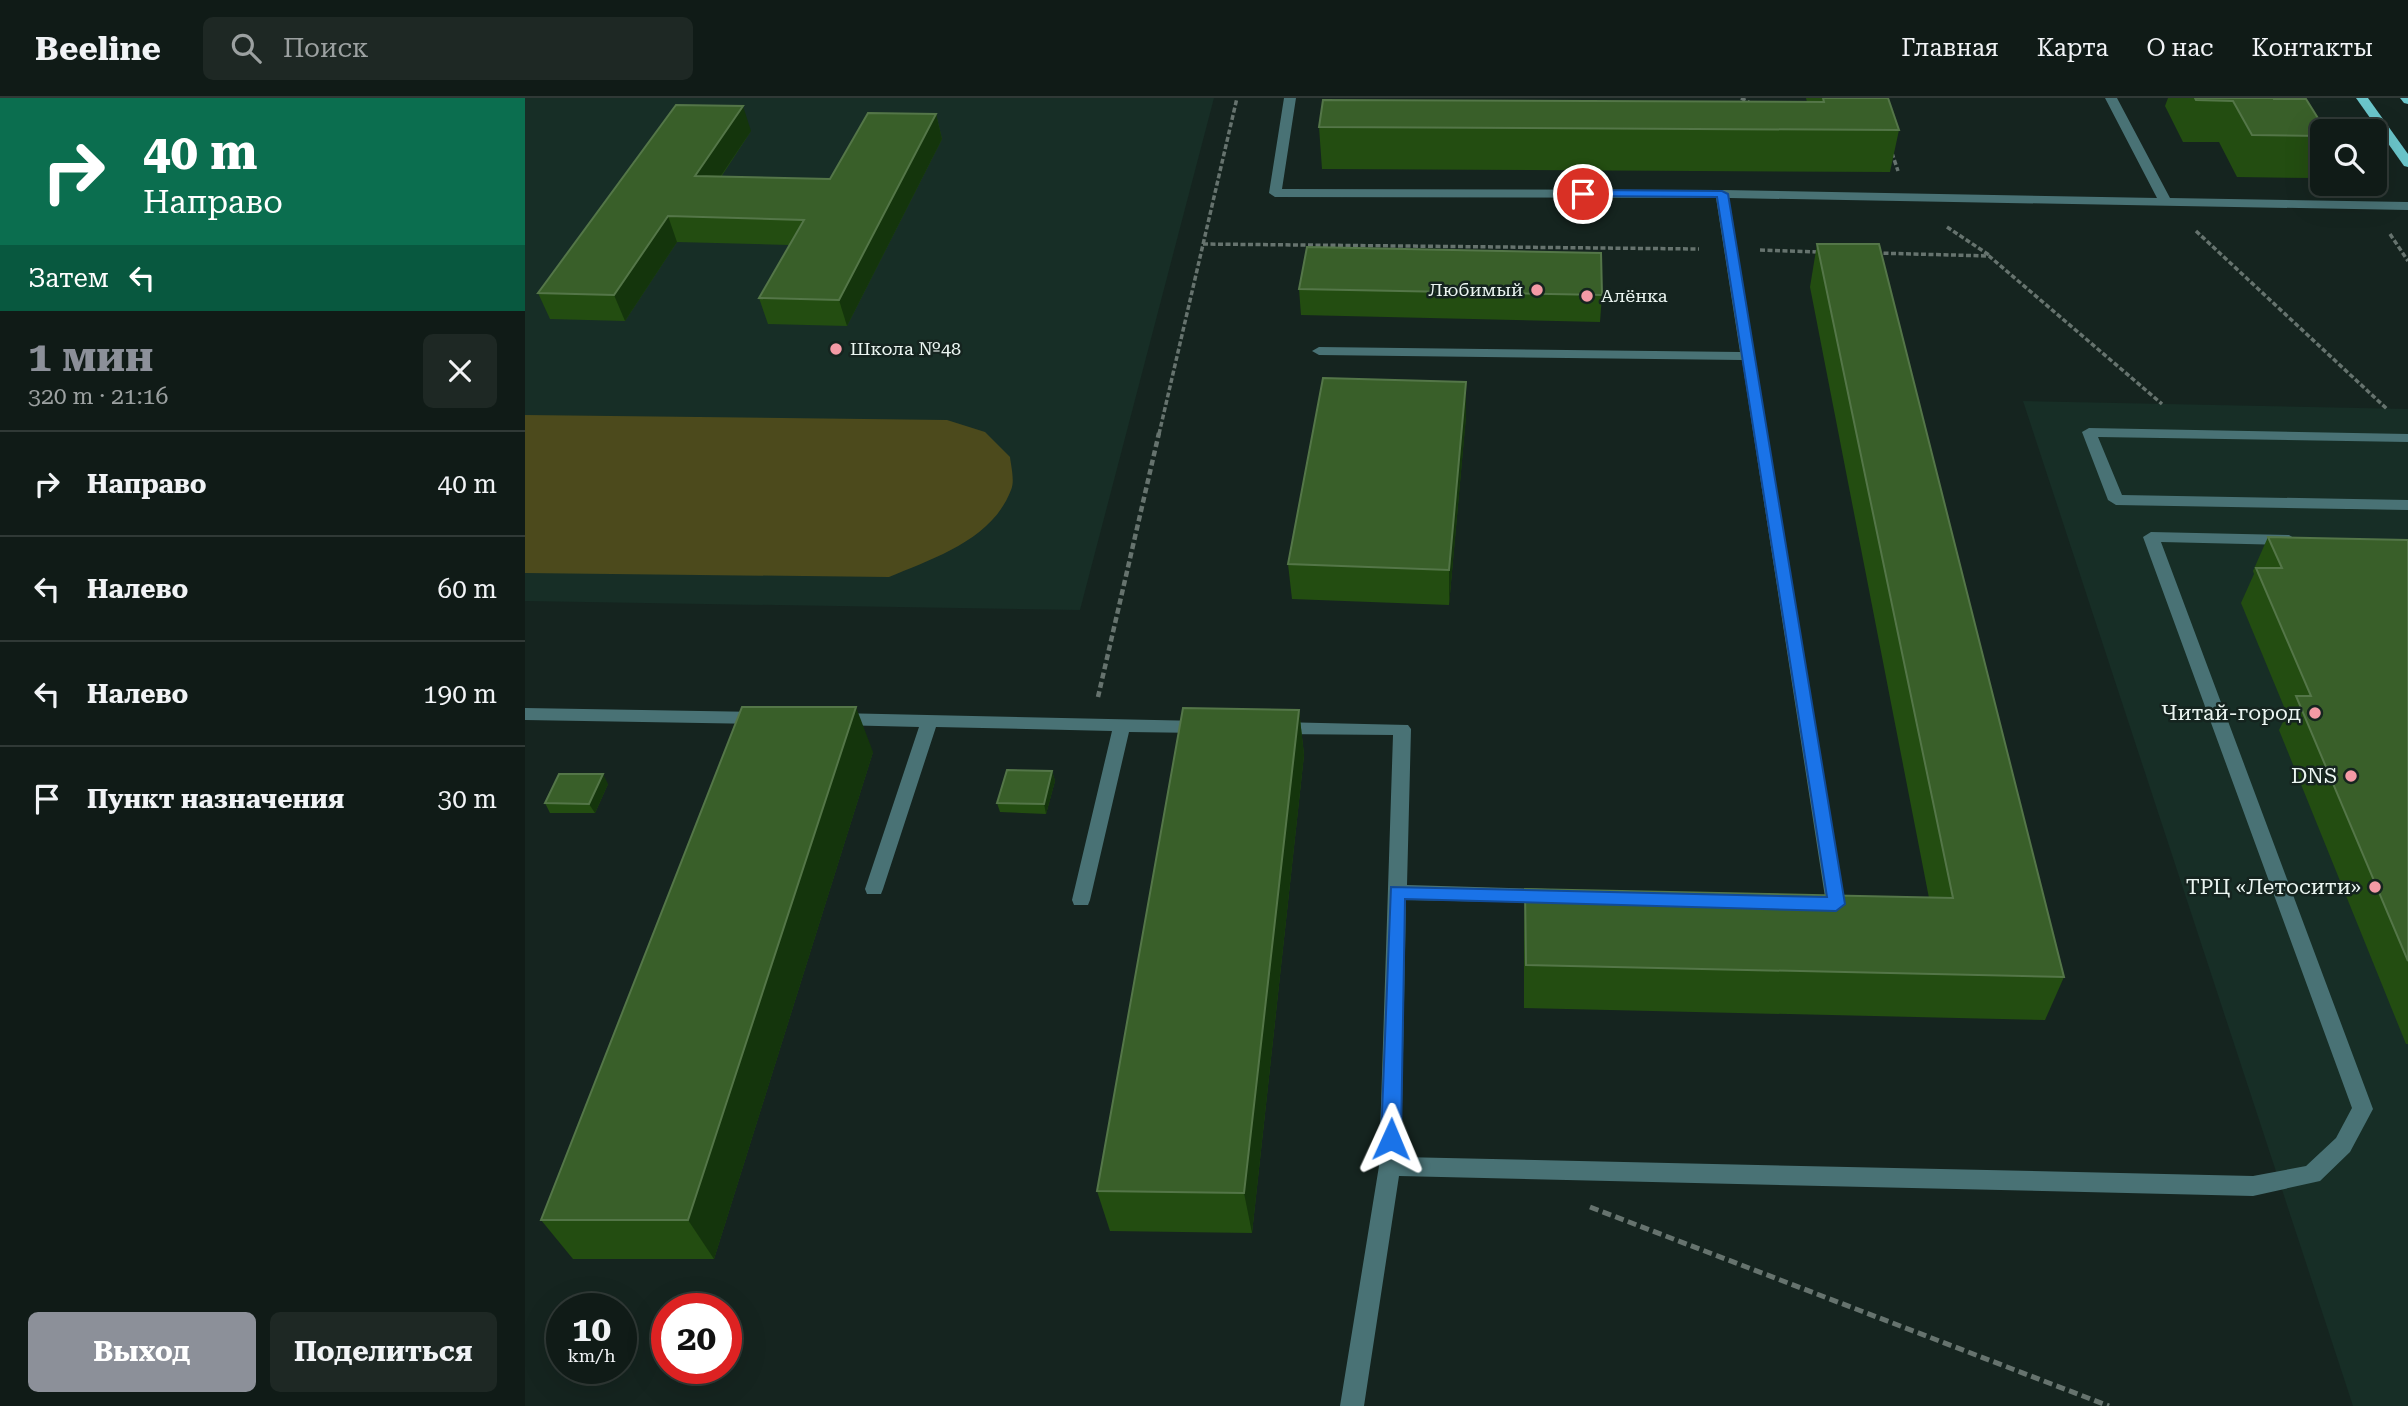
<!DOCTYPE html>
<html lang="ru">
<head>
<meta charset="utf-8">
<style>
	:root { --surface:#101b17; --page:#1e2824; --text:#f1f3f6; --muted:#9ca1a1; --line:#303936; --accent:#8c9099 }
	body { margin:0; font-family:"Roboto Serif",serif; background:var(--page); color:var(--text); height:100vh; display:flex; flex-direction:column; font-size:26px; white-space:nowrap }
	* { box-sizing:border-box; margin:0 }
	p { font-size:23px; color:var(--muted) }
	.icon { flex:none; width:38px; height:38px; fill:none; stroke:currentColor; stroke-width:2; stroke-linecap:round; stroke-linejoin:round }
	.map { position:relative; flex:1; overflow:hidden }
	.details { display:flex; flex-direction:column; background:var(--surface); width:525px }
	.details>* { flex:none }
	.top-card { background:#0b6e4f; color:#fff; overflow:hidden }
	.controls { position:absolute; left:1785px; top:21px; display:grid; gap:14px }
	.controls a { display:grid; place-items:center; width:77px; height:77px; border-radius:10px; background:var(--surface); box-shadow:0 7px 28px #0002,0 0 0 2px var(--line); font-size:35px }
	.speed { position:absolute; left:21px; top:1195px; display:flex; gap:14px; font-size:35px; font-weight:700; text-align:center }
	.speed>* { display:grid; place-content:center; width:91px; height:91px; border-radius:50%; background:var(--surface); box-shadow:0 7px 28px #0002,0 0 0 2px var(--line); line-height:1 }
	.speed small { font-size:18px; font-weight:400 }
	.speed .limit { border:10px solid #d22; background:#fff; color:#111 }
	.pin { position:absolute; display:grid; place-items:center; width:60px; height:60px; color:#fff; margin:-30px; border:4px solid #fff; border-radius:50%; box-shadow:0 2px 7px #0007 }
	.me { position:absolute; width:77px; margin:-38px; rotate:1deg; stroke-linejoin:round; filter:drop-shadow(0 0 5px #0008) }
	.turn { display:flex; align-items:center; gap:24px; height:147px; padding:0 28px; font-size:32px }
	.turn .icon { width:91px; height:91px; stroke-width:2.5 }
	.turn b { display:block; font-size:49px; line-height:60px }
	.then { display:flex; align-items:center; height:66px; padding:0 28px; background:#0003; gap:14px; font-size:26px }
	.round { display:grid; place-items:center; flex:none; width:74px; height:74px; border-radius:10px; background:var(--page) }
	.head { display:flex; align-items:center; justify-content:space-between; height:119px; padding:0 28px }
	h1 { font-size:42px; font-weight:700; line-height:52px; color:var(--accent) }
	.action { display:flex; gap:14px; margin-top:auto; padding:14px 28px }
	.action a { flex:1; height:80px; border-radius:10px; background:var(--accent); color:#fff; font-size:28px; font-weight:700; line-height:80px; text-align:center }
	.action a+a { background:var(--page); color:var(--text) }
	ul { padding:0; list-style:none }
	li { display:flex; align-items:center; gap:21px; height:105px; padding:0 28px; border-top:2px solid var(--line) }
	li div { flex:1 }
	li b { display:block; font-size:26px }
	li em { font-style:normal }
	header { display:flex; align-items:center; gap:42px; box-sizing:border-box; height:98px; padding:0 35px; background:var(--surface); border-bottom:2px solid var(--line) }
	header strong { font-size:33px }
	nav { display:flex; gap:38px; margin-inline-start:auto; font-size:24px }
	.search { width:490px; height:63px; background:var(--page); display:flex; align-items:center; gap:18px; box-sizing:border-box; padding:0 24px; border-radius:10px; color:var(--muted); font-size:26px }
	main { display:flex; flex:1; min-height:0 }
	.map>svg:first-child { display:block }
	.built { fill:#172e26 }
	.green { fill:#4c4a1c }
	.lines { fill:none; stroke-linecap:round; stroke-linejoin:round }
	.path-far2 { stroke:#66736e; stroke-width:3.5; stroke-dasharray:5 2.5; stroke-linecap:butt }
	.path-far1 { stroke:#66736e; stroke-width:4.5; stroke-dasharray:6 3.5; stroke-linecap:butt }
	.path { stroke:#66736e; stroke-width:5; stroke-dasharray:9 4.5; stroke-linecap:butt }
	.minor { fill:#497275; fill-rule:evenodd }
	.major { fill:#6bc6cb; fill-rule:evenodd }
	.wall { fill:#234d11 }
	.shaded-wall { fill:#14350c }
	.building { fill:#395f29; stroke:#547648; stroke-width:2 }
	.route { fill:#1a73e8; stroke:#114b97; stroke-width:2 }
	.poi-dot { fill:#f49aa5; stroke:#15241f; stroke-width:2.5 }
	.labels { text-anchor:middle; stroke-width:5; stroke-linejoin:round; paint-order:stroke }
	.far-poi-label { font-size:18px; fill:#ebf5f1; stroke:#15241f; text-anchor:start }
	.poi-label { font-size:21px; fill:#ebf5f1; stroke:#15241f; text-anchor:end }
</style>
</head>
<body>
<header>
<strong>Beeline</strong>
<div class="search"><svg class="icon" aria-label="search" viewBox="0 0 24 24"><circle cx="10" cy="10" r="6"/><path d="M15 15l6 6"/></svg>Поиск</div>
<nav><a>Главная</a><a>Карта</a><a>О нас</a><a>Контакты</a></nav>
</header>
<main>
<section class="details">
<div class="top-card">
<div class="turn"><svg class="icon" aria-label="right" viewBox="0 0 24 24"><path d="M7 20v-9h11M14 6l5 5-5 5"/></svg><div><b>40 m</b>Направо</div></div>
<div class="then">Затем<svg class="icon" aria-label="left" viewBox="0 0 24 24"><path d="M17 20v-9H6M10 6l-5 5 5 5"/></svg></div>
</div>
<div class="head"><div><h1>1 мин</h1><p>320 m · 21:16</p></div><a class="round"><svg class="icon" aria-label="close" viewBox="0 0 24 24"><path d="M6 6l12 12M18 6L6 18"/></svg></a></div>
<ul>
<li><svg class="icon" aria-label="right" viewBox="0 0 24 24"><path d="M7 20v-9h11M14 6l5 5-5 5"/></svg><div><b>Направо</b></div><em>40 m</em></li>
<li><svg class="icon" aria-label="left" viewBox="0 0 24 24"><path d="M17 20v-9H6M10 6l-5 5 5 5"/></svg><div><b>Налево</b></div><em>60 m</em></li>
<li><svg class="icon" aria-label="left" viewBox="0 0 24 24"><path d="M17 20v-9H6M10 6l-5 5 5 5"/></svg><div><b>Налево</b></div><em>190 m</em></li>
<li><svg class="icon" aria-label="arrive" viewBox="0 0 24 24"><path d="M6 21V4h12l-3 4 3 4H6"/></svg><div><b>Пункт назначения</b></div><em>30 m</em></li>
</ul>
<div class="action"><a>Выход</a><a>Поделиться</a></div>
</section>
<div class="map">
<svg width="1883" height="1308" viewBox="0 0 1883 1308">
	<rect width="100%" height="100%" fill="#15241f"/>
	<!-- built -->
	<g class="built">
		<polygon points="0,0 689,0 555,512 0,503"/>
		<polygon points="1498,303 1883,311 1883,1308 1828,1308"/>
	</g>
	<!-- green -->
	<path class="green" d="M0 317 422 322 460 334 485 359C486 368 490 383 486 392 467 442 409 460 364 479L0 475Z"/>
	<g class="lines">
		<!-- path-far2 -->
		<g class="path-far2">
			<polyline points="1216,0 1227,6"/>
			<polyline points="1367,55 1373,73"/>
			<polyline points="1422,129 1464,157"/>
			<polyline points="1671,133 1862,311"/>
			<polyline points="1865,136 1883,163"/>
			<polyline points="678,146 1174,151"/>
			<polyline points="1235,152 1293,154"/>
			<polyline points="1351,155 1464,158 1637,306"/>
			<polyline points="634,336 712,0"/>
		</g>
		<!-- path-far1 -->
		<polyline class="path-far1" points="573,599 634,335"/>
		<!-- path -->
		<polyline class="path" points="1065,1109 1584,1308"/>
		<!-- minor -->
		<g class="minor">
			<path d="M759 0H771L757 91 1197 92 1632 100 1580 0H1592L1645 100 1883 104V112L1204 100 1320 806 1318 811C1308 814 1298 814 1288 811L1286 806 1288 801 1300 799 1217 262 794 257 787 253 794 249 1215 254 1191 100 750 99 744 95Z"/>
			<polygon points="1564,330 1883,336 1883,344 1573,339 1597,397 1883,402 1883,412 1591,407 1583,402 1557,334"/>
			<polygon points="1626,434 1764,437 1772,442 1764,447 1636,444 1848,1011 1825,1054 1795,1083 1728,1098 874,1078 839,1308 815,1308 854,1068 868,637 753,636 744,630 753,624 883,627 886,631 882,787 1023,791 1030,793 1032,798 1030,803 1023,805 881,802 876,1059 1728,1078 1781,1068 1811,1040 1827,1010 1618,439"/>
			<polygon points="0,610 235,614 244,620 235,626 0,622"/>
			<polygon points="312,615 676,623 685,629 676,635 604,634 565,802 563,807 549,807 547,802 587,633 411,629 358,791 356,796 342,796 340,791 394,629 312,627 303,621"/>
		</g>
		<!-- major -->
		<g class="major">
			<polygon points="1831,0 1843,0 1883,56 1883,69 1879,68"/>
			<polygon points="1875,0 1883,0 1883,6 1879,5"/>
		</g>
	</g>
	<!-- wall -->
	<g class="wall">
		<polygon points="1281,0 1363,0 1374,32 1365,74 797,71 794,29 1282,4"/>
		<polygon points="1643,0 1749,0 1797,33 1797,55 1788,80 1712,79 1694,44 1658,44 1640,8"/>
		<polygon points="411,16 417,41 322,228 243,226 234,200 264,147 152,144 100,223 25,221 13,195 226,33 196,79 305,81"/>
		<polygon points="1292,146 1539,879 1520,922 999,910 999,836 1000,791 1404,800 1285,189"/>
		<polygon points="774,191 1077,197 1075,224 776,217"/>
		<polygon points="941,284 941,318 924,507 767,501 763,466"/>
		<polygon points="1743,439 1883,442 1883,946 1881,946 1754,632 1762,616 1716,505 1729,476 1728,473"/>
		<polygon points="774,612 779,657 727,1135 585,1133 572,1093"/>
		<polygon points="348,654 189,1161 48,1161 16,1122"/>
		<polygon points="527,673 530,683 521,716 475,714 472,705"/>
		<polygon points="83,686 70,715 25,715 20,705"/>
	</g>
	<!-- shaded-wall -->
	<g class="shaded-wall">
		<polygon points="218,8 226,33 179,103 170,78"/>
		<polygon points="411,16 417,41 322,228 314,202"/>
		<polygon points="143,118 152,144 100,223 89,197"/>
		<polygon points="941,284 941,318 924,507 924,472"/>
		<polygon points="331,609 348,654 189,1161 163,1122"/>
		<polygon points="774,612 779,657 727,1135 719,1095"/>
		<polygon points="527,673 530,683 521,716 519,706"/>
		<polygon points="78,676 83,686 70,715 64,706"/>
	</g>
	<!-- building -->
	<g class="building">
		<polygon points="1298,0 1363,0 1374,32 794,29 798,2 1299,4"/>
		<polygon points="1670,0 1749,0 1749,1 1781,1 1801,33 1797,33 1797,38 1727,37 1708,3 1671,2"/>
		<polygon points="151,7 218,8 170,78 305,81 343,15 411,16 314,202 234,200 279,122 143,118 89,197 13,195"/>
		<polygon points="1292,146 1354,146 1539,879 1001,867 1000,791 1428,800"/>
		<polygon points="782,149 1076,155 1077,197 774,191"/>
		<polygon points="798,280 941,284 924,472 763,466"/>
		<polygon points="1743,439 1883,442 1883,863 1771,598 1786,598 1731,470 1757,470"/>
		<polygon points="217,609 331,609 163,1122 16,1122"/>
		<polygon points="658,610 774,612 719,1095 572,1093"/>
		<polygon points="482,672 527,673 519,706 472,705"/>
		<polygon points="34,676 78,676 64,706 20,705"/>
	</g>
	<!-- route -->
	<polygon class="route" points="1058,92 1197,93 1203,96 1320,806 1311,813 880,801 876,1041 873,1047 866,1049 859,1047 856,1041 866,789 1302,799 1192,99 1054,98 1054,93"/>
	<!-- markers -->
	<g class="poi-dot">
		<circle cx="1012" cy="192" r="7"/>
		<circle cx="1062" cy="198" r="7"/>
		<circle cx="311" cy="251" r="7"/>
		<circle cx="1790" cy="615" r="7"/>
		<circle cx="1826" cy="678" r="7"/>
		<circle cx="1850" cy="789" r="7"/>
	</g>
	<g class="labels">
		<!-- far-poi labels -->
		<g class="far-poi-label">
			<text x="998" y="198" text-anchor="end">Любимый</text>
			<text x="1076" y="204">Алёнка</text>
			<text x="325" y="257">Школа №48</text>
		</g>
		<!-- poi labels -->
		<g class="poi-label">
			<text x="1776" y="622">Читай-город</text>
			<text x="1812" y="685">DNS</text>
			<text x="1836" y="796">ТРЦ «Летосити»</text>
		</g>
	</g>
</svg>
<div class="controls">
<a><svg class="icon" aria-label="search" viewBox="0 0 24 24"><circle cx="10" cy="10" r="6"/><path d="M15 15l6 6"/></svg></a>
</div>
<div class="speed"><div>10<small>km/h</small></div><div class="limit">20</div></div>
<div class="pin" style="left:1058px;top:96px;background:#d93025"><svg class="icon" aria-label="arrive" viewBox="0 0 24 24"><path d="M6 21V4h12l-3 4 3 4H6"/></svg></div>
<svg class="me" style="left:866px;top:1041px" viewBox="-20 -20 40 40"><path d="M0-17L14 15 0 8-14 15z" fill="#1a73e8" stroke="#fff" stroke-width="4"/></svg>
</div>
</main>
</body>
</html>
